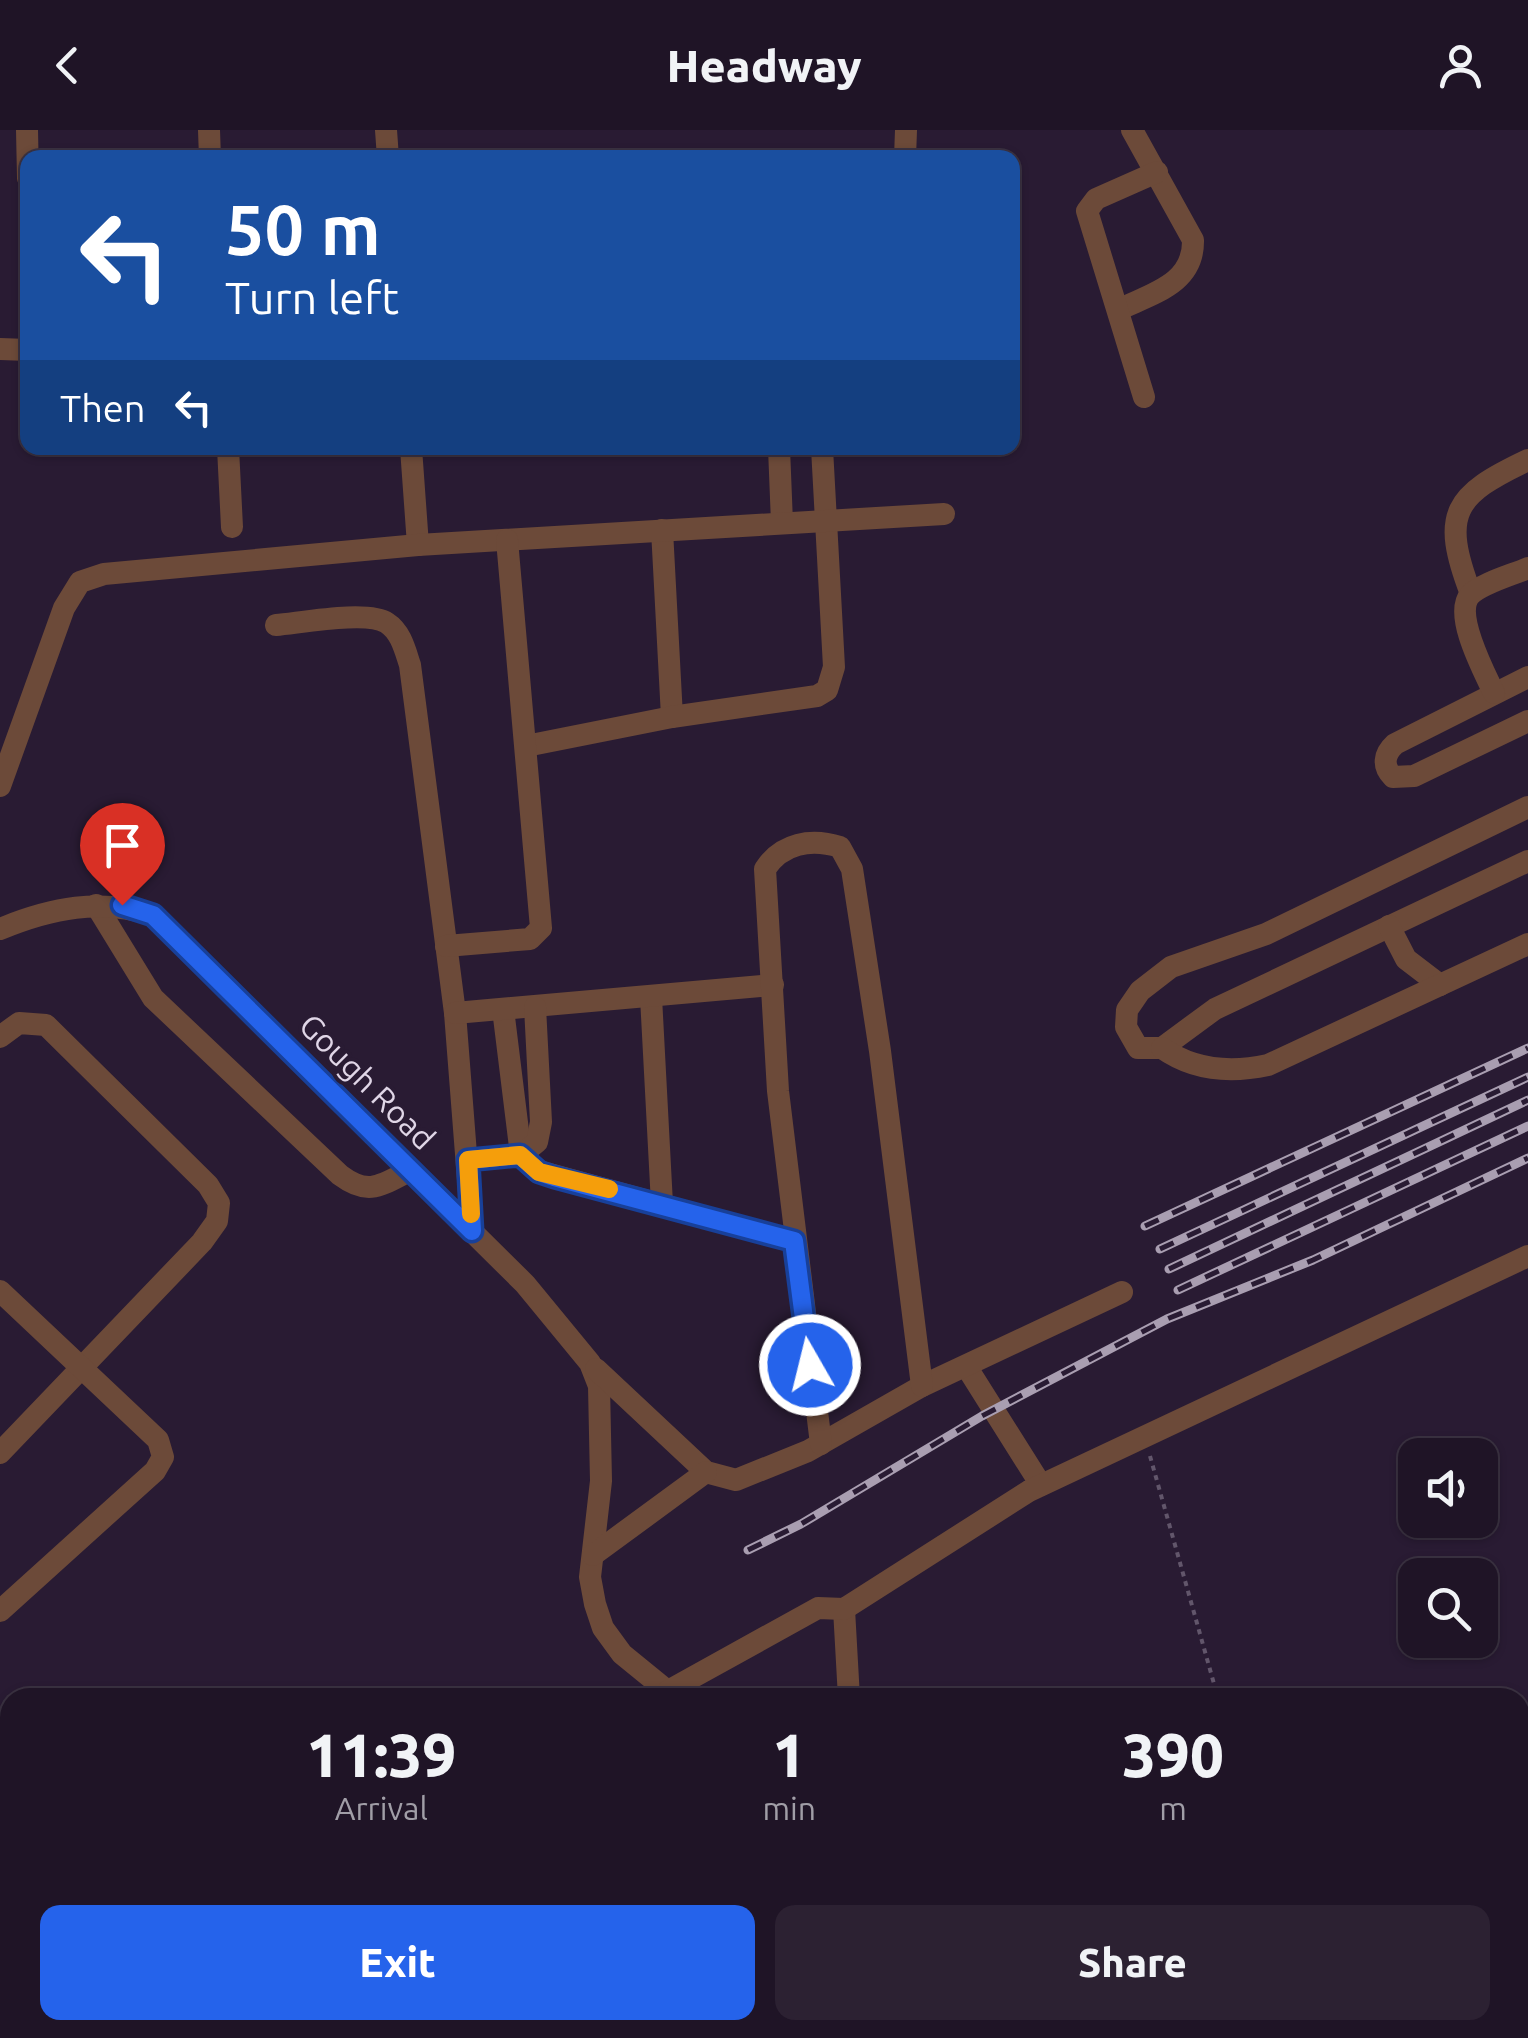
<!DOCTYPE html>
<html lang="en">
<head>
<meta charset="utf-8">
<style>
	:root { --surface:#1f1426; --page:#2c2132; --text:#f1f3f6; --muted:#a19ea7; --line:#3c3343; --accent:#2563eb }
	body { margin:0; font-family:Ubuntu,sans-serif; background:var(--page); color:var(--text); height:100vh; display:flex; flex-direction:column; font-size:38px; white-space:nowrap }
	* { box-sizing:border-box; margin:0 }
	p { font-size:32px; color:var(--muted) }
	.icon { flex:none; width:55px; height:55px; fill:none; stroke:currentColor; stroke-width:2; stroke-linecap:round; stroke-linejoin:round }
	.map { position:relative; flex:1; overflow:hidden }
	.sheet { position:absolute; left:0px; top:1558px; width:1530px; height:352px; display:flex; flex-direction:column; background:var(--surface); border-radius:30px 30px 0 0; box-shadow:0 2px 8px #0004,0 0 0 2px var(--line) }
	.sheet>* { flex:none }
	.banner { position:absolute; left:20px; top:20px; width:1000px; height:305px; border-radius:20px; box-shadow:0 2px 8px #0004,0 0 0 2px var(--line); background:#1a4fa0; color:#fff; overflow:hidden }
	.tools { position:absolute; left:1398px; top:1308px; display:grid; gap:20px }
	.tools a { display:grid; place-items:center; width:100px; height:100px; border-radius:20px; background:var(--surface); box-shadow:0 2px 8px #0004,0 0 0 2px var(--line); font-size:50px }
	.pin { position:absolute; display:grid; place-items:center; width:85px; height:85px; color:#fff; margin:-102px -42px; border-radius:50% 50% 50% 0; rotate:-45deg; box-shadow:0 0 10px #0007 }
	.pin .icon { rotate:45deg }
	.me { position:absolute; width:110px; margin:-55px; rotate:352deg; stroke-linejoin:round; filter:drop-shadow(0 0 8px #0008) }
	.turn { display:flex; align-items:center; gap:35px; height:210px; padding:0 40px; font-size:45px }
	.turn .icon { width:130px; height:130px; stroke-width:2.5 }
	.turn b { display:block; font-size:70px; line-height:85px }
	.then { display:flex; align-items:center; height:95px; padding:0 40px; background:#0003; gap:20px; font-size:38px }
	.eta { display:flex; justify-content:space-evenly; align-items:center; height:170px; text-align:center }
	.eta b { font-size:60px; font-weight:800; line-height:70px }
	.button { display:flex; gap:20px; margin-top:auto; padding:20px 40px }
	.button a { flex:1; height:115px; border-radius:20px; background:var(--accent); color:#fff; font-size:40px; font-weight:800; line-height:115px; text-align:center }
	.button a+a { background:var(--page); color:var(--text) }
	header { display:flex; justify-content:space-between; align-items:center; height:130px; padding:0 40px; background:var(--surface); font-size:45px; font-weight:800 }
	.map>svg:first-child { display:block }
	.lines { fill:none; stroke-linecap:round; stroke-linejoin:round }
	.path { stroke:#62566b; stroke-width:4; stroke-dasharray:5 5; stroke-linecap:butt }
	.minor { stroke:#6c4a39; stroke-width:22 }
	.rail-casing { stroke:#a99eb1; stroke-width:9 }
	.rail { stroke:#291b33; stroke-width:5; stroke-dasharray:15; stroke-linecap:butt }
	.route-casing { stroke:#184099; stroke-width:25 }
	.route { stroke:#2563eb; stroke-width:18 }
	.slow { stroke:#f59e0b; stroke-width:18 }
	.labels { text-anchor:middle; stroke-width:8; stroke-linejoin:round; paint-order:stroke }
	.street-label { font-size:32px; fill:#e0d6e7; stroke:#291b33 }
</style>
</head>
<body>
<header><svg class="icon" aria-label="back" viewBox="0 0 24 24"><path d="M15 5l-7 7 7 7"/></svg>Headway<svg class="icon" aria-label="person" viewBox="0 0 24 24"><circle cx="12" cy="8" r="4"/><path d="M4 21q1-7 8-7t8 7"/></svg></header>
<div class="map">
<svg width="1528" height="1908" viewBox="0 0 1528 1908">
	<rect width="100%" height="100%" fill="#291b33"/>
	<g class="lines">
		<!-- path -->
		<g class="path">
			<polyline points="1150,1326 1218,1568"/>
			<polyline points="1121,1908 1129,1900"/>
		</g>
		<!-- minor -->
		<g class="minor">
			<polyline points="27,0 28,48"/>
			<polyline points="209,0 210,28"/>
			<polyline points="386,0 388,28"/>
			<polyline points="905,28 906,0"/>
			<path d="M1120 179C1154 163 1194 153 1193 110L1132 0"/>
			<polyline points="0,219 28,220"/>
			<polyline points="1144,267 1087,81 1096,69 1157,42"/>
			<polyline points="228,318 232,397"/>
			<polyline points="411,318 418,415"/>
			<polyline points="779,318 782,393"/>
			<polyline points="662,400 672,587"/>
			<path d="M1471 464C1440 383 1454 365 1528 330"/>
			<path d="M276 495C300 493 368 480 387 493 401 502 405 520 410 535L455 883 472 1101"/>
			<path d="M1528 547 1395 614C1384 624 1382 636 1393 647L1414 646 1528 591"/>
			<path d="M1494 563C1485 543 1453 485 1470 465 1482 453 1512 445 1528 438"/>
			<polyline points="526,616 672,587 817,566 827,560 834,537 822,318"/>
			<polyline points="0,656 64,478 80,452 104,444 418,415 944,384"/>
			<polyline points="1528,677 1266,804 1171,837 1140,861 1127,880 1126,897 1138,918 1162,918 1215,879 1528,731"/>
			<path d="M96 775 153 868 340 1045C368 1066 380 1056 409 1041"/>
			<polyline points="1389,796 1406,829 1440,855"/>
			<path d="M0 799C51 778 100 768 153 785L525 1154 590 1233 599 1256 601 1351 590 1447 595 1474 603 1498 622 1524 676 1568"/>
			<polyline points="446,816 530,809 541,798 507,410"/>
			<polyline points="651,867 662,1074"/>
			<polyline points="503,879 521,1025 539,1041 794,1111"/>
			<polyline points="455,883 773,855"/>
			<polyline points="0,907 19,893 46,895 208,1055 219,1073 217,1091 202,1112 0,1323"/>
			<path d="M1162 918C1193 940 1231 943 1268 935L1528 814"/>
			<polyline points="468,1031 521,1025 537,1012 541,992 535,877"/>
			<polyline points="0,1161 158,1310 163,1327 155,1341 0,1481"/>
			<polyline points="966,1236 1041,1355"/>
			<polyline points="596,1239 706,1342 736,1350 808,1321 922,1256 1122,1162"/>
			<path d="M821 1314 778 961 765 739C782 713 811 708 840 717L852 739 880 921 922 1256"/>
			<polyline points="593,1425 706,1342"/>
			<polyline points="844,1479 849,1568"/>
			<polyline points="668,1561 818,1478 844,1479 1029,1361 1528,1126"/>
			<polyline points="1520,1887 1528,1877"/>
			<polyline points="31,1900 32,1908"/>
			<polyline points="213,1900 214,1908"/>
			<polyline points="946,1900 951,1908"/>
			<polyline points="1377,1908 1406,1900"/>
			<polyline points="1502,1908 1509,1900"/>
		</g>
		<!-- rail casing -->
		<g class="rail-casing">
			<g id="rail">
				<polyline points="1145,1096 1528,918"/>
				<polyline points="1160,1119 1528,947"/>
				<polyline points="1169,1139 1528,970"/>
				<polyline points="1178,1160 1528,996"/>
				<polyline points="748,1420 801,1394 982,1286 1167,1189 1313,1130 1528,1028"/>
			</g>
		</g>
		<!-- rail -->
		<use href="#rail" class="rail"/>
	</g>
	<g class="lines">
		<!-- route casing -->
		<g class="route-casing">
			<polyline id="route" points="122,775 153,785 472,1101 468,1030 520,1025 539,1042 554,1047 794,1111 810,1235"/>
		</g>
		<!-- route -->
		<use href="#route" class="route"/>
		<!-- slow -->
		<polyline class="slow" points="471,1084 468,1030 520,1025 539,1042 609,1059"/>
	</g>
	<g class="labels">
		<!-- street labels -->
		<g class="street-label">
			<text transform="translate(367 952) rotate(45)" y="11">Gough Road</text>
		</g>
	</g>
</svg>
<div class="tools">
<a><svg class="icon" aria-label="sound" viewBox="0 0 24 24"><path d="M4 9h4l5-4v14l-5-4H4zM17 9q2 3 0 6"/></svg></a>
<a><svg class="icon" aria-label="search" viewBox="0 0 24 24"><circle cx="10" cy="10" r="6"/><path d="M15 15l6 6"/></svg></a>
</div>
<div class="pin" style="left:122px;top:775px;background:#d93025"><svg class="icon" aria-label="arrive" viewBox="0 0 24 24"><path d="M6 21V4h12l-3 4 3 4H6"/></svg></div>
<svg class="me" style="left:810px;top:1235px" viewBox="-20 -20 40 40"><circle r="17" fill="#2563eb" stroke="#fff" stroke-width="3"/><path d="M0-11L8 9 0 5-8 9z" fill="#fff"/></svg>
<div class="banner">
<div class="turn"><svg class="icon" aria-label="left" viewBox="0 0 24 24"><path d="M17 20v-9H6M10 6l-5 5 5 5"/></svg><div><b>50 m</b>Turn left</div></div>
<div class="then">Then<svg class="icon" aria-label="left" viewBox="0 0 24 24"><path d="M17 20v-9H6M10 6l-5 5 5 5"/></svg></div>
</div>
<section class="sheet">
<div class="eta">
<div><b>11:39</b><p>Arrival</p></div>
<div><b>1</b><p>min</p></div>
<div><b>390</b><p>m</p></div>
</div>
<div class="button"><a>Exit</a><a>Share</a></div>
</section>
</div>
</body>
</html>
